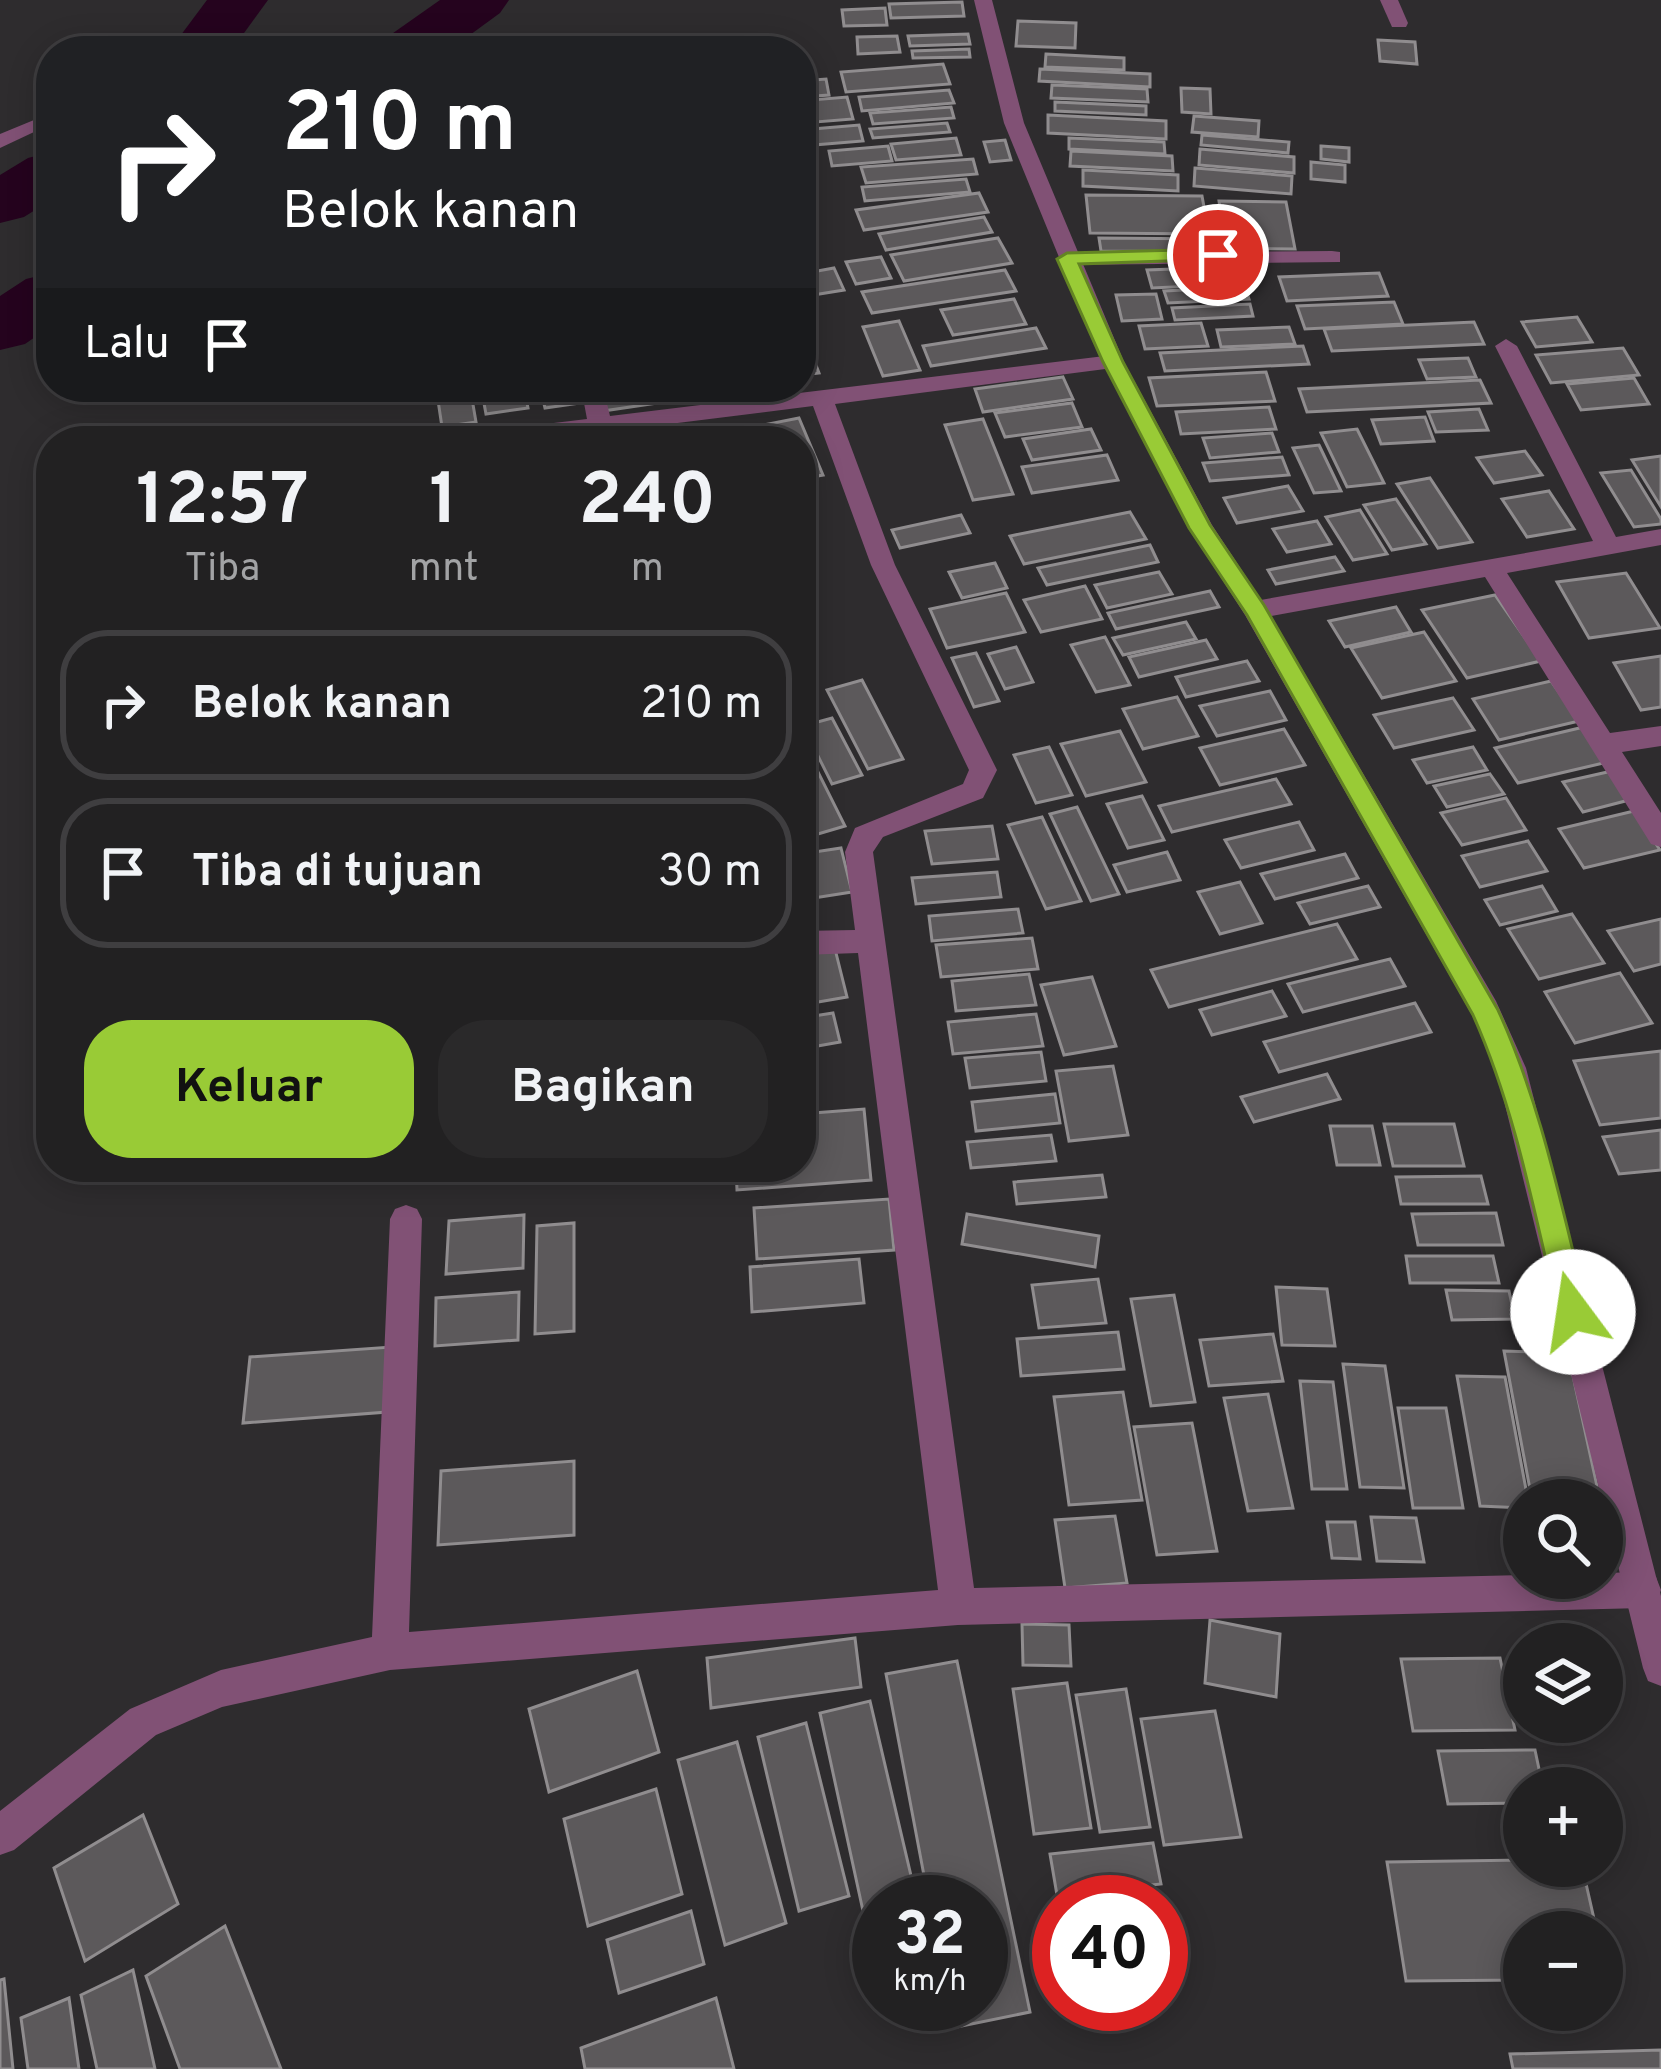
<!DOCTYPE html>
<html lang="id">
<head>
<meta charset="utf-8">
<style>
	:root { --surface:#222122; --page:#2a292a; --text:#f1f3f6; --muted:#a2a3a5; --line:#3f3e40; --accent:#99cb36 }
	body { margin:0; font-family:Overpass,sans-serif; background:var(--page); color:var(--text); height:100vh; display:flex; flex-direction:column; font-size:45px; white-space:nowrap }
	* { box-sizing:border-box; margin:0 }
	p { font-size:39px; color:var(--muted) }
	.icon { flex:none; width:66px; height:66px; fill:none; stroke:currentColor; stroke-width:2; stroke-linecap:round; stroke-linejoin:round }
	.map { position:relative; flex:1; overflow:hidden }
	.details { position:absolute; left:36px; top:426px; width:780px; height:756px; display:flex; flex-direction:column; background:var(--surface); border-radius:48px; box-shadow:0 6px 30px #0003,0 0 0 3px var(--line) }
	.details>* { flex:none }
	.banner { position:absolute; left:36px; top:36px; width:780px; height:366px; border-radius:48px; box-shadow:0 6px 30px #0003,0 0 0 3px var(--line); background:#202124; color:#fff; overflow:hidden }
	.tools { position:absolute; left:1503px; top:1479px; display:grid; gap:24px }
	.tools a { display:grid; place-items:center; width:120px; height:120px; border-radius:50%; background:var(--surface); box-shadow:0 6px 30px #0003,0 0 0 3px var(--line); font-size:60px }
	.speed { position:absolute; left:852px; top:1875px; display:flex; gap:24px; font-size:60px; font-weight:700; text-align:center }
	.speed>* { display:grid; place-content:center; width:156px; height:156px; border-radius:50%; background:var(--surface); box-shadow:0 6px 30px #0003,0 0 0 3px var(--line); line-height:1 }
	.speed small { font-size:30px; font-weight:400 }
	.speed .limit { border:18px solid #d22; background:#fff; color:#111 }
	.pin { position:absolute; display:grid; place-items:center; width:102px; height:102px; color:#fff; margin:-51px; border:6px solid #fff; border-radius:50%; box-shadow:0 3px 12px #0007 }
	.me { position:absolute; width:132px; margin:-66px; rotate:346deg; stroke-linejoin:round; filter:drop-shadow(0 0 9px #0008) }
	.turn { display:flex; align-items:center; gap:42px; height:252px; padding:0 48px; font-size:54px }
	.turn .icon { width:156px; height:156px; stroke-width:2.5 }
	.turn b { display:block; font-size:84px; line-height:102px }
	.then { display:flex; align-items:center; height:114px; padding:0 48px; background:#0003; gap:24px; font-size:45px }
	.eta { display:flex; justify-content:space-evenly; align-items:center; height:204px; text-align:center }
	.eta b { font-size:72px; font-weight:700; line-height:84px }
	.action { display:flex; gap:24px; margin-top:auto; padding:24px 48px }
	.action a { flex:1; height:138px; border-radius:48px; background:var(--accent); color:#111; font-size:48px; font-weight:700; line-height:138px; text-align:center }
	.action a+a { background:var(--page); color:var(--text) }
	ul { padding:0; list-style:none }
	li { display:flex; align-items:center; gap:36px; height:150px; margin:0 24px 18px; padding:0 24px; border:6px solid var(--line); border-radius:48px }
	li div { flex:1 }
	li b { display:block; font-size:45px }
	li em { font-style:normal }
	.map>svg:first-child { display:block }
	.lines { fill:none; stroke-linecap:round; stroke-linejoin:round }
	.river { fill:#25031e; fill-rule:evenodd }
	.building { fill:#5c595b; stroke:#908d8f; stroke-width:3 }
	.minor { fill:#815175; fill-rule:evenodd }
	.tertiary { fill:#815175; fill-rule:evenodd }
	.route { fill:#99cb36; stroke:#638423; stroke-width:3 }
</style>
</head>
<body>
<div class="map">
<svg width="1661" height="2069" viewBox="0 0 1661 2069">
	<rect width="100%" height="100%" fill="#2e2c2e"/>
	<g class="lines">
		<!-- river -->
		<g class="river">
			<polygon points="207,0 268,0 231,51 169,51"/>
			<polygon points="440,0 509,0 500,13 448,51 377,51 386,38"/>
			<polygon points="51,152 51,200 24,217 0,223 0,175 28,158"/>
			<polygon points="51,273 51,326 25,344 0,350 0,296 26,279"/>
		</g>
	</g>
	<!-- building -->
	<g class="building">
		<polygon points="962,2 964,16 891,18 889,4"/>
		<polygon points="885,8 887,25 844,26 842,10"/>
		<polygon points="1018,21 1076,23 1075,48 1016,46"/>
		<polygon points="968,34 970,44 910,46 908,36"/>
		<polygon points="897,36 900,52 858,54 857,37"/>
		<polygon points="1378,40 1415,42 1417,64 1380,61"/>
		<polygon points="969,49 970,57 913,58 912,51"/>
		<polygon points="1046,54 1124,58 1124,70 1045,67"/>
		<polygon points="943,64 950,84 846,92 841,72"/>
		<polygon points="1040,69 1150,74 1150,87 1039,81"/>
		<polygon points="826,79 829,95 801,97 801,81"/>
		<polygon points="1052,85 1147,89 1148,102 1051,98"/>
		<polygon points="1181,88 1210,89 1211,114 1182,112"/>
		<polygon points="949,90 954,103 862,111 859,97"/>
		<polygon points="847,97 853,119 816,122 811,100"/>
		<polygon points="1055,102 1146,106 1146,115 1055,111"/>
		<polygon points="951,107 954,118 873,124 870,113"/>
		<polygon points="1048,115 1166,121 1166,139 1048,133"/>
		<polygon points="1194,116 1259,121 1258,137 1192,132"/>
		<polygon points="947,123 950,132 873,138 870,129"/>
		<polygon points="859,125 863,141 801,146 801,130"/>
		<polygon points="1202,135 1289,142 1288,153 1201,145"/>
		<polygon points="956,138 961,155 896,160 891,144"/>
		<polygon points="1069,138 1164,142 1165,154 1069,149"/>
		<polygon points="1005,140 1011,160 990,162 984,142"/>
		<polygon points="888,146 892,161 832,166 829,151"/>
		<polygon points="1321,146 1349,148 1349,162 1321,159"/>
		<polygon points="1200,149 1294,157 1294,173 1199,165"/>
		<polygon points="1071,151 1172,156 1173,171 1070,166"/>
		<polygon points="973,159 977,174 866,183 861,167"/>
		<polygon points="1311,162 1345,165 1345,182 1311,179"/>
		<polygon points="1195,168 1292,176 1291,194 1194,186"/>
		<polygon points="1083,170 1178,175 1178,191 1083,186"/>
		<polygon points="966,179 970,192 865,201 862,187"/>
		<polygon points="979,193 988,212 864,230 856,210"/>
		<polygon points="1086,195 1202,196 1209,234 1090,233"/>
		<polygon points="1219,201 1286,202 1295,249 1226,248"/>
		<polygon points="984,217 992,232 886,250 879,234"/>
		<polygon points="998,238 1012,263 904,281 891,255"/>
		<polygon points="1099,238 1215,239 1217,252 1101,251"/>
		<polygon points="881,257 891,278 856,284 846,262"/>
		<polygon points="1229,267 1235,284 1152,288 1147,270"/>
		<polygon points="834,268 844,290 801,297 801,274"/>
		<polygon points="1005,270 1016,291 872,313 862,292"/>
		<polygon points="1379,273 1388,296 1287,301 1279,277"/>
		<polygon points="1245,287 1249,299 1168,303 1164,291"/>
		<polygon points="1156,294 1162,319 1122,321 1116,295"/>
		<polygon points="1014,299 1026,324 953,335 941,310"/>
		<polygon points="1394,302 1403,324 1305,329 1297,306"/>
		<polygon points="1250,304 1253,316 1175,320 1172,308"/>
		<polygon points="1577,317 1592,342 1536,347 1522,322"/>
		<polygon points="899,321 920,370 883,376 863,327"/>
		<polygon points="1474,322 1484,344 1332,351 1324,329"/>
		<polygon points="1201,323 1208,346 1145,349 1139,326"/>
		<polygon points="1289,327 1295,344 1221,347 1217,330"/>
		<polygon points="1036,328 1046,348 931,366 923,346"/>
		<polygon points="801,331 803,331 819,373 801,375"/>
		<polygon points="1303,346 1309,364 1165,371 1160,353"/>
		<polygon points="1623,348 1639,375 1551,383 1536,355"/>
		<polygon points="1468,358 1476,377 1427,379 1419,360"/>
		<polygon points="1266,372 1275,401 1157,406 1149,378"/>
		<polygon points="1063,377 1073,399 983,412 975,389"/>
		<polygon points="1634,378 1649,404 1581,410 1567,384"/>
		<polygon points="1480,380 1491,403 1307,412 1299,389"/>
		<polygon points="436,387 470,387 476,422 442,427"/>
		<polygon points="481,387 524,387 528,408 486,414"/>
		<polygon points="540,387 576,387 580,403 545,408"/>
		<polygon points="597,387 695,387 698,397 603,411"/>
		<polygon points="1072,403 1082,427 1005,437 995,413"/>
		<polygon points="1269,407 1276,429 1181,434 1176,412"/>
		<polygon points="1479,409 1488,430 1436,432 1428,412"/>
		<polygon points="1425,417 1434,441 1381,444 1372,420"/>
		<polygon points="799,418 823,475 801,479 801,441 775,441 768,424"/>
		<polygon points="983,419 1013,494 973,500 945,425"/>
		<polygon points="1091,429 1101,450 1032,460 1023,439"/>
		<polygon points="1357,429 1384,483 1347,487 1321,433"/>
		<polygon points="1272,433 1279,452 1210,458 1203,438"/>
		<polygon points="1319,445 1341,491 1314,493 1293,448"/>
		<polygon points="1525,451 1542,475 1494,483 1477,458"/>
		<polygon points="1107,455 1118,480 1032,493 1022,467"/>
		<polygon points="1661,456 1661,507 1632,460"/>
		<polygon points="1282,457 1289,475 1210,481 1203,463"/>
		<polygon points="1631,470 1661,519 1661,524 1634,527 1601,473"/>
		<polygon points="1430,478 1472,542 1438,548 1397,484"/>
		<polygon points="1288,486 1303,511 1237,523 1224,498"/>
		<polygon points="1549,491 1574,529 1527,537 1502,499"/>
		<polygon points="1396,499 1426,544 1392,550 1364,505"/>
		<polygon points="1360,510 1387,554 1353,560 1326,517"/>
		<polygon points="1130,512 1146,539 1024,564 1010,536"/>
		<polygon points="961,515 970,533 900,548 892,530"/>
		<polygon points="1317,521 1331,544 1287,552 1273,529"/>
		<polygon points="1150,545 1158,562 1047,585 1038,568"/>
		<polygon points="1335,557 1344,571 1276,584 1268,570"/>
		<polygon points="995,563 1007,588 962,598 949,572"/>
		<polygon points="1159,572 1172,594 1107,608 1095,585"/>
		<polygon points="1626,573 1660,628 1589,638 1557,582"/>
		<polygon points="1085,586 1102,619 1041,632 1024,600"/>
		<polygon points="1210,591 1219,607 1116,629 1108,613"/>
		<polygon points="1006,593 1025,632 947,648 930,609"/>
		<polygon points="1495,595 1541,661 1467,678 1422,610"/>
		<polygon points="1396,607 1411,632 1345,647 1329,621"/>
		<polygon points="1186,622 1196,639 1123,655 1113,638"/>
		<polygon points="1424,632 1456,681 1382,698 1351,648"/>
		<polygon points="1105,637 1130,685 1096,692 1071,645"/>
		<polygon points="1206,640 1217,659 1139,677 1129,657"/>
		<polygon points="1016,647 1033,682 1005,689 988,654"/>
		<polygon points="976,653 999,701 974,707 952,658"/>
		<polygon points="1661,656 1661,707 1641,710 1614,663"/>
		<polygon points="1247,661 1259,681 1186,697 1176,677"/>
		<polygon points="862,680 903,759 868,769 827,690"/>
		<polygon points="1551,681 1579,721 1499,740 1473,699"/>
		<polygon points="1270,691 1286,720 1217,736 1200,706"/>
		<polygon points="1177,697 1198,736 1143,749 1123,709"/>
		<polygon points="1453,698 1474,730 1394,748 1374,715"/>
		<polygon points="832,718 862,775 832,784 803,726"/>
		<polygon points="1588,726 1612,761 1518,783 1495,748"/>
		<polygon points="1284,729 1305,765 1220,785 1200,748"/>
		<polygon points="1120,731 1146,782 1086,796 1061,744"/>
		<polygon points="801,738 845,826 801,839"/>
		<polygon points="1049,747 1072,795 1036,803 1014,755"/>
		<polygon points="1473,747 1487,770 1427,783 1413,760"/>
		<polygon points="1612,771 1633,799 1583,812 1563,782"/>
		<polygon points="1490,774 1504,794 1447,807 1434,786"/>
		<polygon points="1276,779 1291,804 1172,832 1159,806"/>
		<polygon points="1142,796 1164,840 1128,848 1107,804"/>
		<polygon points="1506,798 1526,830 1462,845 1441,813"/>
		<polygon points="1077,807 1119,894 1091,901 1050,814"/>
		<polygon points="1634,811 1660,850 1584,868 1559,829"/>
		<polygon points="1042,817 1081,901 1046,909 1008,825"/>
		<polygon points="1299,822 1314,850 1241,868 1225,840"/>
		<polygon points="992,826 998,859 932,864 925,831"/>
		<polygon points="1528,841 1547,871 1480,887 1462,856"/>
		<polygon points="841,848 852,892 801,900 801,854"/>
		<polygon points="1167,852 1180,880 1127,892 1114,865"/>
		<polygon points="1345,854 1358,878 1275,899 1261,874"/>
		<polygon points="997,872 1001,897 916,904 912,878"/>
		<polygon points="1240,882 1262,923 1220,934 1198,892"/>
		<polygon points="1368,886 1380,907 1310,924 1298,903"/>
		<polygon points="1542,886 1557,911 1500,925 1485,900"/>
		<polygon points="1018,909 1023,933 932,941 929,916"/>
		<polygon points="1572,914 1604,963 1539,979 1508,929"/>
		<polygon points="1661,919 1661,964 1634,971 1608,931"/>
		<polygon points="1337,924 1357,959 1169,1007 1151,970"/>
		<polygon points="1032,938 1038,969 941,977 936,945"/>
		<polygon points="835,949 847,997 801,1005 801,954"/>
		<polygon points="1390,959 1405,986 1303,1012 1288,984"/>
		<polygon points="1620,973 1652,1023 1575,1043 1545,992"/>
		<polygon points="1029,974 1036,1005 956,1011 952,981"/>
		<polygon points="1092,977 1116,1046 1064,1055 1041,985"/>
		<polygon points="1272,991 1286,1016 1212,1035 1200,1010"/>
		<polygon points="1415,1003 1431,1032 1279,1072 1264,1042"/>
		<polygon points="833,1013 840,1042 801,1049 801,1018"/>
		<polygon points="1036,1014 1043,1046 953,1054 948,1022"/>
		<polygon points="1661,1051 1661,1118 1600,1125 1574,1061"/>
		<polygon points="1041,1052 1046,1081 970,1088 965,1058"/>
		<polygon points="1113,1066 1128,1135 1069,1141 1056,1071"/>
		<polygon points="1327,1074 1340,1099 1254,1122 1241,1097"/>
		<polygon points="1055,1094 1060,1123 976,1131 972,1102"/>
		<polygon points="864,1109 871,1180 737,1190 736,1167 801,1167 801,1114"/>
		<polygon points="1384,1124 1454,1124 1464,1166 1393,1166"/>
		<polygon points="1330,1126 1372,1126 1380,1165 1337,1165"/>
		<polygon points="1661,1130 1661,1170 1619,1174 1603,1137"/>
		<polygon points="1051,1135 1056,1161 971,1168 967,1142"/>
		<polygon points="1102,1175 1106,1197 1017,1204 1014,1182"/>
		<polygon points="1481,1176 1488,1204 1401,1204 1396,1177"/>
		<polygon points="889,1199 894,1250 757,1259 754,1208"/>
		<polygon points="1496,1213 1503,1245 1418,1245 1412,1214"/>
		<polygon points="967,1214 1099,1236 1095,1267 962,1244"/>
		<polygon points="524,1215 523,1268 446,1274 449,1221"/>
		<polygon points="574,1223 574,1331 535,1334 537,1226"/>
		<polygon points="1406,1256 1493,1256 1499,1283 1410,1283"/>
		<polygon points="859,1259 864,1303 752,1312 750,1267"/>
		<polygon points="1098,1279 1106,1323 1039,1328 1032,1285"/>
		<polygon points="1276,1287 1327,1289 1335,1346 1282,1345"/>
		<polygon points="1446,1290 1509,1291 1515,1319 1452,1320"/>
		<polygon points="519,1292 518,1340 435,1346 436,1298"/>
		<polygon points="1174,1295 1195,1402 1151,1406 1131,1299"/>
		<polygon points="1118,1332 1124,1369 1021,1376 1017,1339"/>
		<polygon points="1273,1334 1283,1381 1209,1386 1200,1340"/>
		<polygon points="391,1347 387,1412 243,1423 250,1357"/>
		<polygon points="1504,1351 1568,1353 1600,1500 1532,1500"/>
		<polygon points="1343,1364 1385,1366 1404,1488 1360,1487"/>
		<polygon points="1457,1376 1505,1377 1528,1500 1524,1508 1480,1506"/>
		<polygon points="1300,1381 1333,1382 1347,1489 1312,1489"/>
		<polygon points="1123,1392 1142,1500 1069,1505 1054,1397"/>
		<polygon points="1268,1394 1293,1508 1248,1511 1224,1398"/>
		<polygon points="1398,1408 1446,1408 1463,1508 1413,1508"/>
		<polygon points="1192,1423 1217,1551 1157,1555 1134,1427"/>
		<polygon points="574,1461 574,1535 438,1545 441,1471"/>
		<polygon points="1115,1516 1127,1583 1065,1588 1055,1520"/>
		<polygon points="1371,1517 1416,1518 1424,1562 1377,1561"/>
		<polygon points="1327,1522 1355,1522 1360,1559 1332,1558"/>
		<polygon points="1210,1620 1280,1634 1276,1697 1205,1683"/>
		<polygon points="1022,1624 1069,1625 1071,1666 1023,1665"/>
		<polygon points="855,1638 861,1687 711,1708 707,1658"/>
		<polygon points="1500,1658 1515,1730 1413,1731 1401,1659"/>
		<polygon points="957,1661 1030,2012 952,2028 948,2004 981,2004 981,1902 929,1902 886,1674"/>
		<polygon points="637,1671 659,1752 549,1792 529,1709"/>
		<polygon points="1067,1683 1091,1828 1034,1834 1013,1689"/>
		<polygon points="1126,1689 1150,1827 1100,1832 1076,1695"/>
		<polygon points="870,1701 916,1897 879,1902 879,1907 863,1911 820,1713"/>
		<polygon points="1215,1711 1241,1837 1164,1845 1141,1719"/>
		<polygon points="806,1723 849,1896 799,1911 758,1737"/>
		<polygon points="737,1742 786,1923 725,1945 678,1760"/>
		<polygon points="1535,1750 1543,1788 1524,1788 1524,1803 1448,1804 1438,1751"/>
		<polygon points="656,1789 682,1894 588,1926 564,1819"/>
		<polygon points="143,1815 178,1904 85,1961 54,1868"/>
		<polygon points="1153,1843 1161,1884 1057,1895 1050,1854"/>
		<polygon points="1524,1860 1524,1866 1582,1866 1597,1932 1524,1932 1524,1980 1406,1981 1387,1862"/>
		<polygon points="691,1911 704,1964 619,1993 607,1940"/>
		<polygon points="225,1926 281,2069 180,2069 146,1976"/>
		<polygon points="133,1970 155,2069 97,2069 81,1995"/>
		<polygon points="4,1979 13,2069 0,2069 0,1980"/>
		<polygon points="69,1998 79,2069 28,2069 21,2018"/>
		<polygon points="716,1998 734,2069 585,2069 581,2048"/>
		<polygon points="1661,2050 1661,2069 1513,2069 1510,2054"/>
	</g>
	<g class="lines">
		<!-- minor -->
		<g class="minor">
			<polygon points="1380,0 1398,0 1408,23 1406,27 1392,27"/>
			<polygon points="51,113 51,124 0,148 0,134"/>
			<polygon points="1332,251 1340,252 1340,262 1067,265 1056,259 1067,253"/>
			<polygon points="1506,339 1517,346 1616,537 1661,529 1661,545 1507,573 1610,733 1661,726 1661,746 1622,752 1661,813 1661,847 1651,844 1485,577 1255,619 1242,610 1255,601 1593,541 1495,346"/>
			<polygon points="1113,355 1124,362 1121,367 835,404 895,565 997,770 983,798 883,837 873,852 974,1588 1524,1575 1602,1578 1602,1573 1643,1572 1656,1577 1661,1590 1656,1603 1643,1608 958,1625 390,1670 222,1707 156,1735 14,1850 0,1855 0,1811 130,1709 221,1670 372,1637 390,1219 395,1209 406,1205 417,1209 422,1219 409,1632 938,1590 858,953 801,955 801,931 855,930 845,852 855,828 963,784 969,770 871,565 813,406 613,431 615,441 591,441 590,434 534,441 460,441 472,433 587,419 581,387 603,387 610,416"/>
		</g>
		<!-- tertiary -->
		<polygon class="tertiary" points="974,0 992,0 1024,123 1124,362 1212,525 1264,604 1496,1001 1526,1068 1661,1596 1661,1686 1648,1681 1643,1668 1496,1068 1472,1015 1245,615 1189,528 1102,362 1004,123"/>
	</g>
	<!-- route -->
	<path class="route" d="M1218 249 1227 255 1225 259 1079 264 1123 362 1210 525 1264 605 1498 1010C1542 1106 1562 1210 1588 1312L1584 1322 1573 1326 1562 1322 1558 1312C1534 1211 1515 1109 1473 1015L1247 615 1189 528 1103 362 1057 259 1067 253Z"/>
</svg>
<div class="tools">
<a><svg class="icon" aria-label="search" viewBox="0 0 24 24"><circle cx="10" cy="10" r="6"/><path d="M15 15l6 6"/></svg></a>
<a><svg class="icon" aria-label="layers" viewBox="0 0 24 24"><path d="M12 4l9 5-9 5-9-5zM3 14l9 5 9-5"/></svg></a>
<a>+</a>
<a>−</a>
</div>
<div class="speed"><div>32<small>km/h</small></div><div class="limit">40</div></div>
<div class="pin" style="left:1218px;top:255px;background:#d93025"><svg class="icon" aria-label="arrive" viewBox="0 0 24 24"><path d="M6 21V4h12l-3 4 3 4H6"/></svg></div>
<svg class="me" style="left:1573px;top:1312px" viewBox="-20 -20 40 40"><circle r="19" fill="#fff"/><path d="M0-13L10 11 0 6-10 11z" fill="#99cb36"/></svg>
<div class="banner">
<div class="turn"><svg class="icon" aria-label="right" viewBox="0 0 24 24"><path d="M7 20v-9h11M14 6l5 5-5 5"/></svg><div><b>210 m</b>Belok kanan</div></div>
<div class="then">Lalu<svg class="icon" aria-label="arrive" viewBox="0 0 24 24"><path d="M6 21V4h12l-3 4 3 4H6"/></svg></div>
</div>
<section class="details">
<div class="eta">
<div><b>12:57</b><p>Tiba</p></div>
<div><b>1</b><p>mnt</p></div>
<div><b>240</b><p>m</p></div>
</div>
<ul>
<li><svg class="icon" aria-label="right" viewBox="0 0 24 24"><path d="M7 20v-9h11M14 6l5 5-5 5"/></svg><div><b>Belok kanan</b></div><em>210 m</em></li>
<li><svg class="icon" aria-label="arrive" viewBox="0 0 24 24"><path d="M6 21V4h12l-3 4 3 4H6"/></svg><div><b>Tiba di tujuan</b></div><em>30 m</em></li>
</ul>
<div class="action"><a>Keluar</a><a>Bagikan</a></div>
</section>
</div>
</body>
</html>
